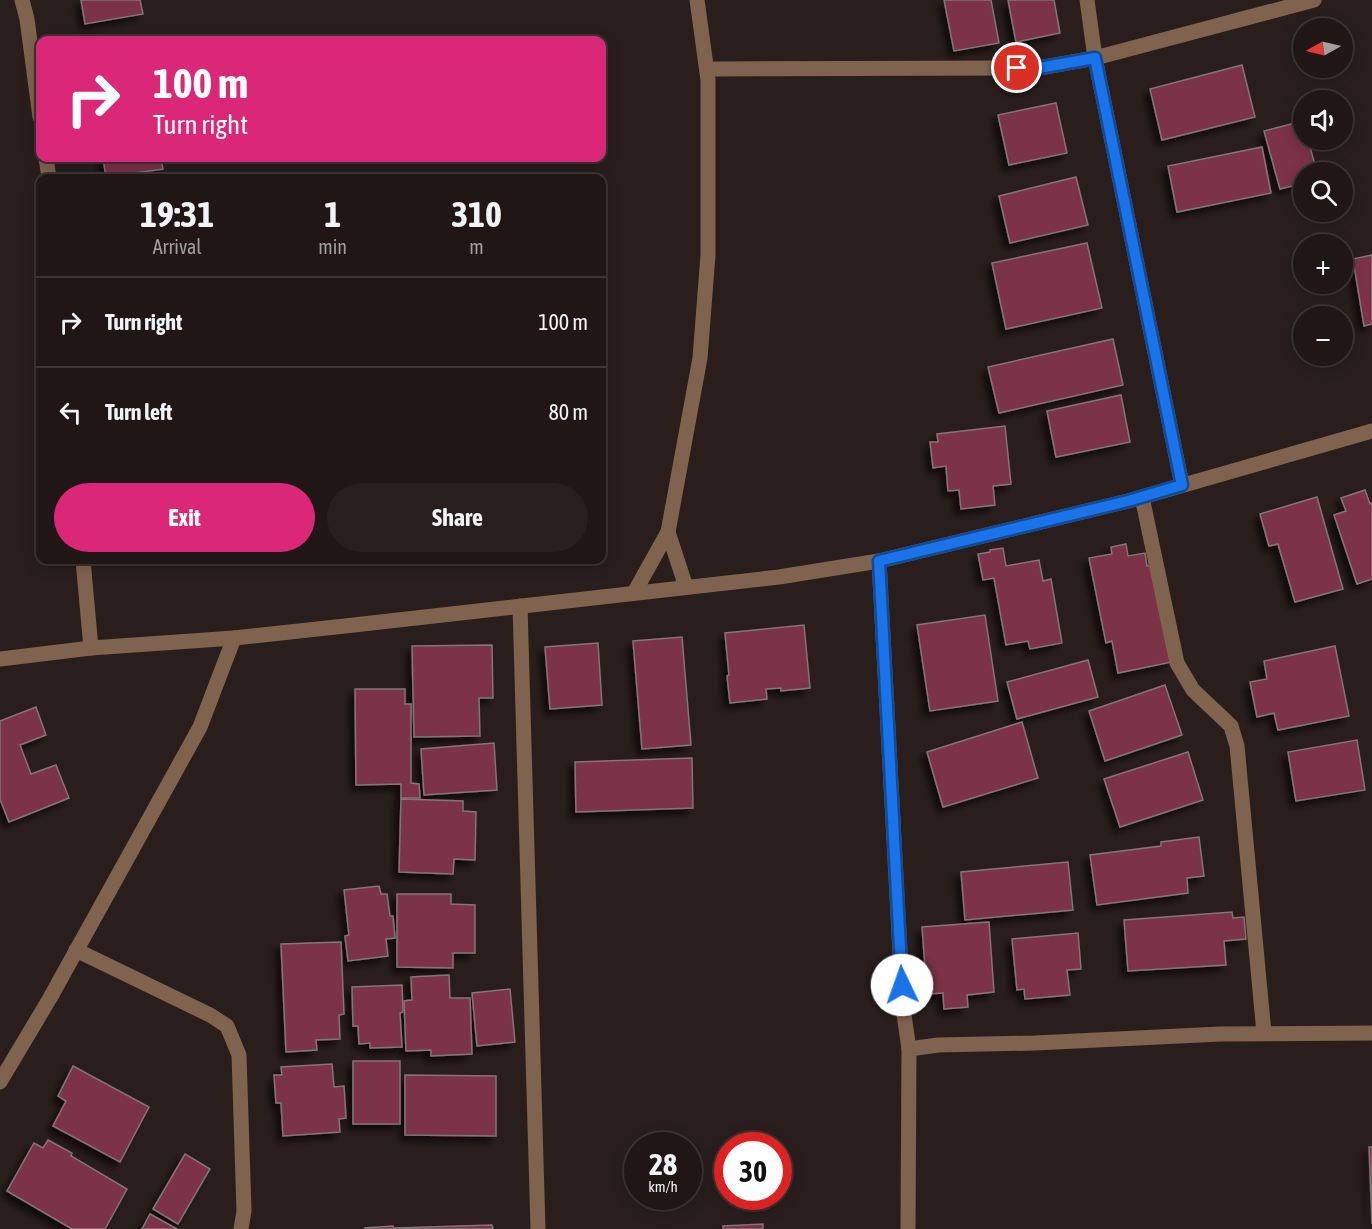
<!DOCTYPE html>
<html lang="en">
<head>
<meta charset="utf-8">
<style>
	:root { --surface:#1f1615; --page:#271f1e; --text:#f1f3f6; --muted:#a19fa0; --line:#3c3534; --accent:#db2777 }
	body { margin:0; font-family:"Asap Condensed",sans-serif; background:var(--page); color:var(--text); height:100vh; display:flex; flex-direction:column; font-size:22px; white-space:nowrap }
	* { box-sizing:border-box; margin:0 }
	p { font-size:20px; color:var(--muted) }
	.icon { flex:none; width:33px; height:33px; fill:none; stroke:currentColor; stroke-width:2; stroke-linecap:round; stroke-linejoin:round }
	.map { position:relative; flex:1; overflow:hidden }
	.details { position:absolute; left:36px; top:174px; width:570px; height:390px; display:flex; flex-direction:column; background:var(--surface); border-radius:12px; box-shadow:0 3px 15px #0003,0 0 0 2px var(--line) }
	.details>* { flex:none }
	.guide { position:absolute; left:36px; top:36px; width:570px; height:126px; border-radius:12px; box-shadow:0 3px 15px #0003,0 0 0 2px var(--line); background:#db2777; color:#fff; overflow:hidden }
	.needle { width:39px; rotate:262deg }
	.tools { position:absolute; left:1293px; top:18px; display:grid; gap:12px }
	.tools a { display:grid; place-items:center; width:60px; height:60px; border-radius:50%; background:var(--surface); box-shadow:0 3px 15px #0003,0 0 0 2px var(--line); font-size:30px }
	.speed { position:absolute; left:624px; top:1132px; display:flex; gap:12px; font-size:30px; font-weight:700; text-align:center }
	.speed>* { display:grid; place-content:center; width:78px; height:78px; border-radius:50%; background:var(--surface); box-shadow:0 3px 15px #0003,0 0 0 2px var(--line); line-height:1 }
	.speed small { font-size:15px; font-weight:400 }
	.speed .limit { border:9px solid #d22; background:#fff; color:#111 }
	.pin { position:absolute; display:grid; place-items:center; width:51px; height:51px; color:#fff; margin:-26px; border:3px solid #fff; border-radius:50%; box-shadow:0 2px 6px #0007 }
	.me { position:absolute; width:66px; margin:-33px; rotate:357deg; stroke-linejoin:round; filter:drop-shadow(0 0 4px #0008) }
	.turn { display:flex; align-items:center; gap:21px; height:126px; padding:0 18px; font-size:27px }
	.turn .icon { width:78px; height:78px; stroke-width:2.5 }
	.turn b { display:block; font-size:42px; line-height:51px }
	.eta { display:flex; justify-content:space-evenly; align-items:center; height:102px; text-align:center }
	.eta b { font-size:36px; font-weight:700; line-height:42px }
	.action { display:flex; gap:12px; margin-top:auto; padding:12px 18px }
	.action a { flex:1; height:69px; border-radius:36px; background:var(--accent); color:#fff; font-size:24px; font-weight:700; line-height:69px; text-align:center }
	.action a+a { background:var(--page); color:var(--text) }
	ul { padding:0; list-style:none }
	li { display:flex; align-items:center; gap:18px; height:90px; padding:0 18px; border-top:2px solid var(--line) }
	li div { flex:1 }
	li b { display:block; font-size:22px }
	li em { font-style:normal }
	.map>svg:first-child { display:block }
	.building { fill:#7b3047; stroke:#837578; stroke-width:1.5; filter:url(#shadow) }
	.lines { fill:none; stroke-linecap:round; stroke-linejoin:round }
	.minor { stroke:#80634f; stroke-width:15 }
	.route-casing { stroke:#114b97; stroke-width:15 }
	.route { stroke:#1a73e8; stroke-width:10 }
</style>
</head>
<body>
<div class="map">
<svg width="1372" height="1229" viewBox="0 0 1372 1229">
	<defs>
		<filter id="shadow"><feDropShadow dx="-5.5" dy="5.5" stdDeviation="3" flood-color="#0009"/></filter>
	</defs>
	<rect width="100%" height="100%" fill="#291e1c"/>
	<!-- building -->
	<g class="building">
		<polygon points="81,0 140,0 143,14 85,24"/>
		<polygon points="944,0 991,0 999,43 954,51"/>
		<polygon points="1008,0 1054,0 1060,33 1016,42"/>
		<polygon points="1242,65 1255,117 1162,140 1150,89"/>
		<polygon points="1056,103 1067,153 1009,165 998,115"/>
		<polygon points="1303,121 1304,140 1308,140 1317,172 1304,172 1304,183 1280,189 1264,131"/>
		<polygon points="1262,147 1271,193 1177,212 1168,166"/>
		<polygon points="103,158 161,158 163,169 106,177"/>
		<polygon points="1076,177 1088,225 1010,243 999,196"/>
		<polygon points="1087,243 1102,308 1006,329 992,263"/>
		<polygon points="1372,255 1372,324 1364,326 1353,259"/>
		<polygon points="1113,339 1123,385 999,413 988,367"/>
		<polygon points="1121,395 1130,442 1056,457 1047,411"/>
		<polygon points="1005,426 1011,484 993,486 995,505 961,509 959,490 948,491 946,466 933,468 930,442 938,442 937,434"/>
		<polygon points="1365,490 1370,504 1372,503 1372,579 1357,584 1334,515 1346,511 1341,498"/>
		<polygon points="1317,497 1343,589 1295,602 1278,544 1269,546 1260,514"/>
		<polygon points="1126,544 1128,556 1145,553 1147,566 1154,565 1172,662 1118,673 1112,641 1106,643 1089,558 1112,554 1111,547"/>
		<polygon points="1003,548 1006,566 1039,560 1043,581 1051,579 1062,643 1030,649 1028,641 1006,645 994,578 983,580 978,554 990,552 990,550"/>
		<polygon points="985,615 998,701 930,711 917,625"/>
		<polygon points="804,625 810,688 781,691 781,688 766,689 767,699 730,703 727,676 729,675 725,633"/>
		<polygon points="682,637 691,745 642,749 633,641"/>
		<polygon points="598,643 602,705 550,709 545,647"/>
		<polygon points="492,645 493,698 479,698 480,736 414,737 412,646"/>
		<polygon points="1335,646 1349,716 1278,730 1274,713 1257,717 1250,682 1267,679 1264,661"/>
		<polygon points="1088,660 1098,697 1017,719 1007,682"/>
		<polygon points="1165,685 1182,735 1105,761 1089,711"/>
		<polygon points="355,689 405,689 405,704 411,704 411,783 419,784 420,798 401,798 401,784 356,785"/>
		<polygon points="36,707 46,735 20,745 31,774 56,765 69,798 9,822 0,799 0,721"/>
		<polygon points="1022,722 1038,778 943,807 927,752"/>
		<polygon points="1357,740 1365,790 1296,801 1288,752"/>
		<polygon points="494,743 497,790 424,795 421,749"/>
		<polygon points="1188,752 1203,800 1120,827 1104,779"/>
		<polygon points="692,758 693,808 576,812 575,762"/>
		<polygon points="401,799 463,801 463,811 476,812 475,860 454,859 453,874 399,872"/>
		<polygon points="1199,837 1204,876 1187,878 1188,893 1097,905 1090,855 1161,846 1161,842"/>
		<polygon points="1068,862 1073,910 965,920 961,872"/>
		<polygon points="379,886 381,894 387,894 390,916 393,916 395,938 386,939 388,956 348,961 345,936 349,935 344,890"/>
		<polygon points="397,894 451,894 451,904 475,905 475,953 453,953 453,968 397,967"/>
		<polygon points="1232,912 1233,918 1244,917 1246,939 1224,941 1226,965 1128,971 1124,920"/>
		<polygon points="989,922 994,992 967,995 968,1007 944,1009 943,993 927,994 922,927"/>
		<polygon points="1078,933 1081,969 1067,970 1070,995 1025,999 1024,989 1017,990 1012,939"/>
		<polygon points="341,942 344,1014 339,1015 340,1039 316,1040 317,1050 286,1052 281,944"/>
		<polygon points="449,975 450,998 470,998 472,1054 431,1056 431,1050 406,1051 404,1001 412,1000 411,977"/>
		<polygon points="402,985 403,1012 400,1013 402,1047 370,1048 370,1043 359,1044 358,1026 353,1026 352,987"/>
		<polygon points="510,989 515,1042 477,1046 472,993"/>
		<rect x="353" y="1061" width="47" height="63"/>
		<polygon points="332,1064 334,1087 344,1086 346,1118 339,1119 340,1132 283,1136 281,1103 276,1103 274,1075 282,1075 281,1067"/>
		<polygon points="73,1066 149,1107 120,1162 53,1126 66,1101 58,1096"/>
		<polygon points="405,1075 496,1076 496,1136 405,1135"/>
		<polygon points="48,1140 72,1153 71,1156 127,1189 105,1229 72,1229 7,1191 34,1143 43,1148"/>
		<polygon points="1369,1147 1372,1147 1372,1224"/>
		<polygon points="185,1154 210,1169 178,1224 153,1209"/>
		<polygon points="150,1214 177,1229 142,1229"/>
		<polygon points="763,1224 763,1229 723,1229 723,1226"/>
		<polygon points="492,1225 493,1229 395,1229 395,1228"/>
		<polygon points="393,1226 394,1229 366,1229 365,1228"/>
	</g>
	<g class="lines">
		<!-- minor -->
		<g class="minor">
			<polyline points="22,0 27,19 40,117"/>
			<polyline points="1087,0 1095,58 1182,485"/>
			<polyline points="707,69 1039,68 1095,58 1314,0"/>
			<polyline points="46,158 49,178"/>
			<polyline points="1142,497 1177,663 1193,690 1231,726 1237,746 1264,1033"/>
			<polyline points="668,532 686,587"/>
			<polyline points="83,560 91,648"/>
			<polyline points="879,561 903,1008 909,1049 908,1229"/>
			<polyline points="634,593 668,532 700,358 708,255 708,80 697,0"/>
			<polyline points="520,606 538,1229"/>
			<polyline points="0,659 91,648 234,638 345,626 779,577 879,561 1128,501 1372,431"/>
			<polyline points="76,950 210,1015 227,1026 239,1055 244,1211 241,1229"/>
			<polyline points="909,1049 938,1045 1035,1043 1220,1034 1372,1033"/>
			<polyline points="0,1082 50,998 200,727 234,638"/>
		</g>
	</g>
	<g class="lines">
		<!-- route casing -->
		<g class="route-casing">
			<polyline id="route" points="902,985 879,561 1128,501 1182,485 1095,58 1039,68 1017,68"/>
		</g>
		<!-- route -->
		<use href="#route" class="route"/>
	</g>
</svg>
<div class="tools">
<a><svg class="needle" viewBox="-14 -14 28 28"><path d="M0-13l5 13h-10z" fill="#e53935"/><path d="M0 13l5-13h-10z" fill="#a19fa0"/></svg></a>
<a><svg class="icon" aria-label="sound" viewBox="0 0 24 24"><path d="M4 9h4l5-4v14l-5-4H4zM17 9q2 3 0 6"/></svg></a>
<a><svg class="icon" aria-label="search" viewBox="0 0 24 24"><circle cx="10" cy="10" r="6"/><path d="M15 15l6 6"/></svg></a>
<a>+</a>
<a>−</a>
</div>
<div class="speed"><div>28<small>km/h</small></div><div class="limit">30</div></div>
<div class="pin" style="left:1017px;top:68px;background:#d93025"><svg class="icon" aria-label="arrive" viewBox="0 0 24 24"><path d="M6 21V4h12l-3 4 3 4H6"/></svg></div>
<svg class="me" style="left:902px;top:985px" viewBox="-20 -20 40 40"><circle r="19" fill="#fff"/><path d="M0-13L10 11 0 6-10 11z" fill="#1a73e8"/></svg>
<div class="guide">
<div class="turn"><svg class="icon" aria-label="right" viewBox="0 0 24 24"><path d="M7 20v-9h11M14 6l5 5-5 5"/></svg><div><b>100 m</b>Turn right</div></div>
</div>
<section class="details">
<div class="eta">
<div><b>19:31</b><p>Arrival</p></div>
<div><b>1</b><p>min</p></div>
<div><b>310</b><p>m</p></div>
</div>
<ul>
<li><svg class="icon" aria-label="right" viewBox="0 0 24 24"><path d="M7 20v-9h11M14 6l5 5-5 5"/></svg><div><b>Turn right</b></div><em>100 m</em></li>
<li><svg class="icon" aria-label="left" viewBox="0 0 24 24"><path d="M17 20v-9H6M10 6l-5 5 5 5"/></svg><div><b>Turn left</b></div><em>80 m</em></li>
</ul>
<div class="action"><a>Exit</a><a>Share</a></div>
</section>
</div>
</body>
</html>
